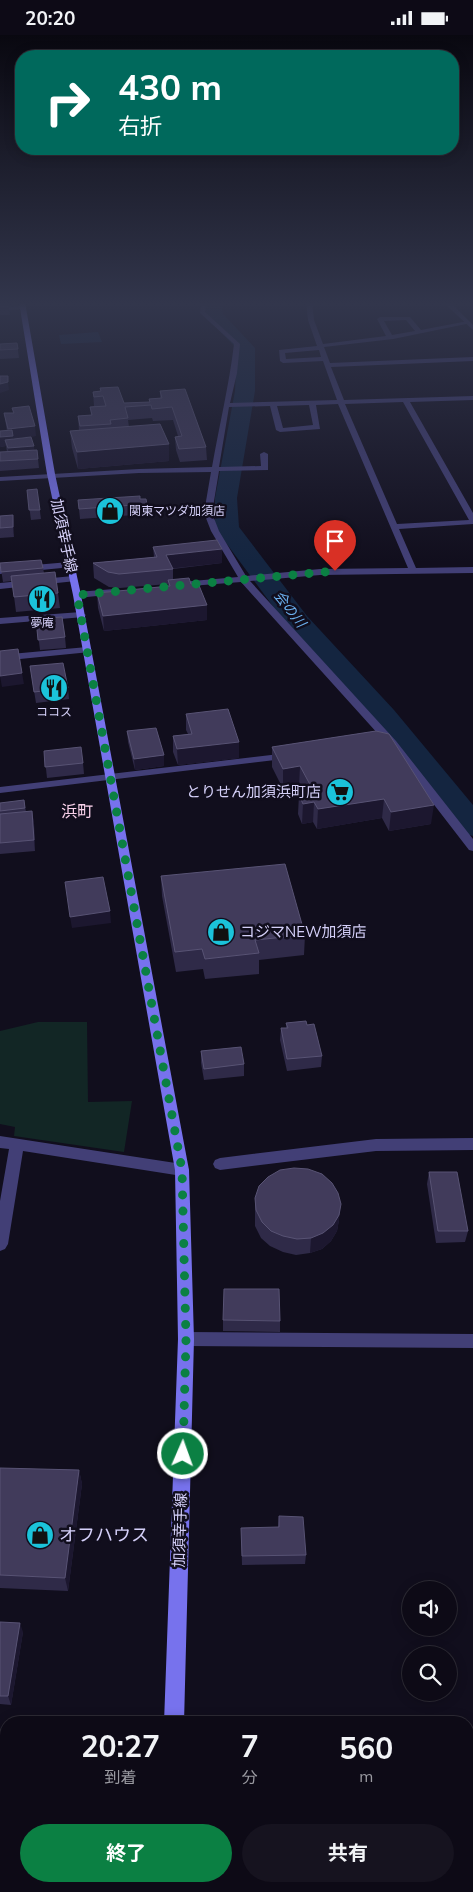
<!DOCTYPE html>
<html lang="ja">
<head>
<meta charset="utf-8">
<style>
	:root { --surface:#0d0a16; --page:#16131f; --text:#f1f3f6; --muted:#9a9aa1; --line:#2d2b35; --accent:#0b8043 }
	body { margin:0; font-family:Mulish,"Noto Sans JP",sans-serif; background:var(--page); color:var(--text); height:100vh; display:flex; flex-direction:column; font-size:19px; white-space:nowrap }
	* { box-sizing:border-box; margin:0 }
	p { font-size:16px; color:var(--muted) }
	.icon { flex:none; width:28px; height:28px; fill:none; stroke:currentColor; stroke-width:2; stroke-linecap:round; stroke-linejoin:round }
	.map { position:relative; flex:1; overflow:hidden }
	.drawer { position:absolute; left:0px; top:1681px; width:474px; height:176px; display:flex; flex-direction:column; background:var(--surface); border-radius:20px 20px 0 0; box-shadow:0 2px 12px #0003,0 0 0 1px var(--line) }
	.drawer>* { flex:none }
	.guide { position:absolute; left:15px; top:15px; width:444px; height:105px; border-radius:20px; box-shadow:0 2px 12px #0003,0 0 0 1px var(--line); background:#00695c; color:#fff; overflow:hidden }
	.controls { position:absolute; left:402px; top:1546px; display:grid; gap:10px }
	.controls a { display:grid; place-items:center; width:55px; height:55px; border-radius:50%; background:var(--surface); box-shadow:0 2px 12px #0003,0 0 0 1px var(--line); font-size:25px }
	.pin { position:absolute; display:grid; place-items:center; width:42px; height:42px; color:#fff; margin:-51px -21px; border-radius:50% 50% 50% 0; rotate:-45deg; box-shadow:0 0 5px #0007 }
	.pin .icon { rotate:45deg }
	.me { position:absolute; width:55px; margin:-28px; rotate:2deg; stroke-linejoin:round; filter:drop-shadow(0 0 4px #0008) }
	.turn { display:flex; align-items:center; gap:18px; height:105px; padding:0 20px; font-size:22px }
	.turn .icon { width:65px; height:65px; stroke-width:2.5 }
	.turn b { display:block; font-size:35px; line-height:42px }
	.eta { display:flex; justify-content:space-evenly; align-items:center; height:85px; text-align:center }
	.eta b { font-size:30px; font-weight:700; line-height:35px }
	.cta { display:flex; gap:10px; margin-top:auto; padding:10px 20px }
	.cta a { flex:1; height:58px; border-radius:30px; background:var(--accent); color:#fff; font-size:20px; font-weight:700; line-height:58px; text-align:center }
	.cta a+a { background:var(--page); color:var(--text) }
	.status { display:flex; justify-content:space-between; align-items:center; height:35px; padding:0 25px; background:var(--surface); direction:ltr }
	.status svg { height:14px; fill:currentColor }
	.map>svg:first-child { display:block }
	.green { fill:#122625 }
	.water { fill:#142540 }
	.lines { fill:none; stroke-linecap:round; stroke-linejoin:round }
	.river { fill:#142540; fill-rule:evenodd }
	.minor { fill:#423f76; fill-rule:evenodd }
	.tertiary { fill:#423f76; fill-rule:evenodd }
	.secondary { fill:#7772ed; fill-rule:evenodd }
	.wall { fill:#2f2a48 }
	.shaded-wall { fill:#1c172f }
	.building { fill:#413b5b; stroke:#585374 }
	.route { stroke:#0b8043; stroke-width:9; stroke-dasharray:0 16.2 }
	.labels { text-anchor:middle; stroke-width:5; stroke-linejoin:round; paint-order:stroke }
	.far-poi-label { font-size:12px; fill:#d5d0f9; stroke:#110e1d }
	.far-water-label { font-size:14px; font-style:italic; fill:#6aaeec; stroke:#110e1d }
	.street-label { font-size:15px; fill:#d5d0f9; stroke:#110e1d }
	.poi-label { font-size:15px; fill:#d5d0f9; stroke:#110e1d; text-anchor:end }
	.neighbourhood-label { font-size:16px; fill:#f9d1ea; stroke:#110e1d }
	.near-poi-label { font-size:18px; fill:#d5d0f9; stroke:#110e1d; text-anchor:start }
</style>
</head>
<body>
<div class="status"><b>20:20</b><svg viewBox="0 0 49 12"><path d="M0 12V9h3v3zM5 12V6h3v6zM10 12V3h3v9zM15 12V0h3v12zM26 1h20v11H26zM47 4h2v5h-2z"/></svg></div>
<div class="map">
<svg width="473" height="1857" viewBox="0 0 473 1857">
	<rect width="100%" height="100%" fill="#110e1d"/>
	<!-- green -->
	<polygon class="green" points="38,987 87,987 88,1067 132,1066 124,1117 14,1101 15,1092 0,1089 0,996"/>
	<!-- water -->
	<polygon class="water" points="98,297 102,307 61,309 59,300"/>
	<g class="lines">
		<!-- river -->
		<polygon class="river" points="208,267 225,267 222,272 223,279 255,313 255,356 237,463 239,492 307,581 394,675 473,770 473,801 462,798 374,687 289,593 215,493 215,463 235,356 237,314 208,284 204,272"/>
		<!-- minor -->
		<g class="minor">
			<path d="M201 267H207L205 277 240 309 237 338 230 368 337 365 323 326 283 328 280 326 279 315 317 311 308 285 306 267H312L314 285 323 309 386 301 377 284 380 282H410L421 295 468 286 471 288 393 304 324 312 330 328 473 322V326L331 332 344 365 473 361V365L410 367 473 478V489L399 494 416 533 473 532V538L320 540 250 546 396 706 473 804V816L469 815 388 710 241 547 178 552V548L181 547 238 542 211 496 204 478 211 437 139 438 0 446V442L139 434 212 432C219 391 229 351 234 309L200 278ZM406 285 415 296 392 300 384 286ZM319 315 321 322 286 324 285 318ZM403 367 469 485 397 489 345 369ZM338 369 408 533 320 534 246 541 219 496 212 478 219 436 268 435V419L264 417 260 419 261 431 219 432 229 372 270 371 276 395 280 397 320 394 316 370ZM309 370 313 390 283 393 277 371Z"/>
			<polygon points="25,271 23,274 0,276 0,272"/>
			<polygon points="69,527 72,528 72,532 0,539 0,533"/>
			<polygon points="73,541 76,542 76,546 0,554 0,548"/>
			<polygon points="114,554 117,555 117,559 77,563 73,560 77,557"/>
			<polygon points="81,577 86,580 84,582 0,589 0,583"/>
			<polygon points="87,612 92,615 90,617 0,626 0,620"/>
			<polygon points="288,718 292,719 292,723 0,758 0,752"/>
			<polygon points="0,1101 182,1129 187,1131 189,1135 187,1139 182,1141 23,1116 8,1209 5,1214 0,1216 0,1166 9,1114 0,1113"/>
			<polygon points="473,1103 473,1115 376,1116 220,1135 215,1133 213,1129 215,1125 220,1123 376,1104"/>
			<polygon points="186,1297 473,1299 473,1313 186,1311 180,1309 178,1304 180,1299"/>
			<rect x="468" y="1816" width="5" height="22"/>
		</g>
		<!-- tertiary -->
		<polygon class="tertiary" points="443,267 450,267 473,290 473,295"/>
		<!-- secondary -->
		<g class="secondary">
			<polygon points="19,267 25,267 55,439 81,560 189,1135 194,1304 184,1688 164,1688 178,1304 175,1135 73,560 47,439"/>
			<rect x="158" y="1851" width="22" height="6"/>
		</g>
	</g>
	<!-- wall -->
	<g class="wall">
		<polygon points="0,267 12,267 8,269 10,280 0,280"/>
		<polygon points="17,308 19,323 0,324 0,309"/>
		<polygon points="100,353 124,368 149,367 149,364 160,363 160,356 206,412 207,425 180,427 176,415 175,402 178,401 173,385 153,386 152,383 128,385 129,392 169,426 78,434 72,413 70,396 79,396 78,381 91,380 90,372 94,371 93,357 100,356"/>
		<polygon points="12,373 36,401 13,403 13,404 34,415 37,415 39,433 0,436 0,417 7,417 6,411 0,412 7,396 4,378 13,378"/>
		<polygon points="37,454 41,484 31,485 27,455"/>
		<polygon points="78,465 147,469 148,479 80,484"/>
		<polygon points="13,480 14,502 0,503 0,481"/>
		<polygon points="153,512 222,528 173,534 173,545 207,585 104,596 98,573 97,558 168,551 168,549 120,553 109,552 94,543 93,528 154,522"/>
		<polygon points="0,528 43,533 44,538 58,558 60,573 16,577 12,546 3,547"/>
		<polygon points="36,584 65,602 66,613 40,615"/>
		<polygon points="30,631 68,653 69,664 36,668"/>
		<polygon points="186,679 239,723 178,730 173,717 173,701 188,699 186,695"/>
		<polygon points="127,696 164,720 164,731 135,735 128,707"/>
		<polygon points="376,696 431,789 389,796 382,783 317,794 313,787 302,789 298,779 299,760 303,759 299,751 283,754 272,732 272,712"/>
		<polygon points="44,716 83,728 84,739 47,743"/>
		<polygon points="24,765 26,777 32,776 34,788 35,816 0,819 0,776"/>
		<polygon points="161,841 305,900 304,920 259,925 259,939 205,944 203,934 176,937 162,861"/>
		<polygon points="286,988 307,990 322,1021 321,1032 287,1036 280,1005 281,993 286,993"/>
		<polygon points="201,1016 244,1029 244,1041 204,1045 201,1028"/>
		<polygon points="429,1137 468,1196 465,1207 436,1208 427,1149"/>
		<polygon points="255,1163 339,1185 337,1196 331,1206 322,1214 310,1218 296,1220 283,1217 270,1211 261,1203 255,1191"/>
		<polygon points="223,1285 280,1286 280,1297 223,1296"/>
		<polygon points="0,1433 79,1435 82,1449 68,1556 0,1553"/>
		<polygon points="279,1481 306,1520 305,1529 242,1530 241,1493 278,1492"/>
		<polygon points="0,1587 23,1597 11,1670 0,1669"/>
	</g>
	<!-- shaded-wall -->
	<g class="shaded-wall">
		<polygon points="8,347 9,355 0,358 0,349"/>
		<polygon points="35,391 36,401 13,403 14,410 5,405 6,411 0,412 0,402 9,401 8,394"/>
		<polygon points="169,409 169,426 78,434 77,417"/>
		<polygon points="34,411 35,420 9,423 8,413"/>
		<polygon points="13,480 14,490 14,502 13,492"/>
		<polygon points="222,514 222,528 167,534 166,520"/>
		<polygon points="207,570 207,585 104,596 103,581"/>
		<polygon points="22,638 24,649 2,652 0,641"/>
		<polygon points="239,707 239,723 178,730 177,714"/>
		<polygon points="164,720 164,731 135,735 134,724"/>
		<polygon points="300,731 299,751 283,754 283,734"/>
		<polygon points="384,764 382,783 317,794 318,774"/>
		<polygon points="314,767 313,787 302,789 303,769"/>
		<polygon points="434,770 431,789 389,796 391,777"/>
		<polygon points="32,776 34,788 35,816 34,805"/>
		<polygon points="110,876 111,888 72,893 70,882"/>
		<polygon points="341,1169 339,1185 337,1196 331,1206 322,1214 310,1218 311,1203"/>
		<polygon points="79,1435 82,1449 68,1556 65,1543"/>
		<polygon points="20,1588 23,1597 11,1670 8,1661"/>
	</g>
	<!-- building -->
	<g class="building">
		<polygon points="0,268 8,268 9,272 0,272"/>
		<polygon points="17,308 18,314 0,315 0,309"/>
		<polygon points="0,341 8,341 8,347 0,349"/>
		<polygon points="118,352 124,368 150,367 149,364 162,363 160,356 185,354 206,412 179,414 175,402 182,401 172,372 152,374 151,370 125,372 128,383 110,385 111,389 80,391 78,381 92,380 90,372 106,371 103,361 94,362 93,357 101,356 100,353"/>
		<polygon points="29,371 35,391 8,394 4,378 14,378 12,373"/>
		<polygon points="160,389 169,409 77,417 70,396"/>
		<polygon points="12,395 13,401 0,402 0,396"/>
		<polygon points="31,402 34,411 8,413 5,405"/>
		<polygon points="37,415 38,424 0,426 0,417"/>
		<polygon points="37,454 40,475 29,475 27,455"/>
		<polygon points="140,461 140,464 146,464 147,469 79,474 78,465"/>
		<polygon points="13,480 13,492 0,493 0,481"/>
		<polygon points="217,505 222,514 166,520 173,534 119,539 108,537 93,528 157,522 153,512"/>
		<polygon points="41,525 43,533 1,537 0,528"/>
		<polygon points="55,537 58,558 14,562 11,541"/>
		<polygon points="189,543 191,549 198,548 207,570 103,581 97,558 170,551 168,545"/>
		<polygon points="62,582 65,602 38,605 36,584"/>
		<polygon points="18,614 22,638 0,641 0,616"/>
		<polygon points="63,628 68,653 34,657 30,631"/>
		<polygon points="228,674 239,707 177,714 173,701 192,699 186,679"/>
		<polygon points="156,693 164,720 134,724 127,696"/>
		<polygon points="376,696 389,699 434,770 391,777 384,764 318,774 314,767 303,769 299,760 314,757 300,731 283,734 272,712"/>
		<polygon points="81,712 83,728 45,732 44,716"/>
		<polygon points="24,765 25,773 0,776 0,768"/>
		<polygon points="32,776 34,805 0,808 0,779"/>
		<polygon points="285,829 305,900 255,905 259,918 205,924 202,914 175,917 161,841"/>
		<polygon points="103,842 110,876 70,882 65,847"/>
		<polygon points="306,986 307,990 314,989 322,1021 287,1024 281,993 288,993 286,988"/>
		<polygon points="241,1012 244,1029 204,1034 201,1016"/>
		<polygon points="294,1133 308,1134 322,1139 332,1148 338,1158 341,1169 339,1180 333,1190 323,1198 311,1203 297,1204 283,1201 271,1196 262,1187 256,1175 255,1163 259,1151 268,1142 280,1135"/>
		<polygon points="429,1137 457,1137 468,1196 438,1196"/>
		<polygon points="224,1254 279,1254 280,1286 223,1285"/>
		<polygon points="0,1433 79,1435 65,1543 0,1540"/>
		<polygon points="279,1481 303,1482 306,1520 242,1521 241,1493 279,1492"/>
		<polygon points="0,1587 20,1588 8,1661 0,1661"/>
	</g>
	<!-- sky -->
	<linearGradient id="sky" x2="0" y2="1"><stop stop-color="#090810"/><stop offset="0.51" stop-color="#32364c"/><stop offset="1" stop-color="#32364c" stop-opacity="0"/></linearGradient>
	<rect width="473" height="527" fill="url(#sky)"/>
	<g class="lines">
		<!-- route -->
		<polyline class="route" points="183,1419 186,1304 182,1135 77,560 335,536"/>
	</g>
	<!-- icons -->
	<defs>
		<g id="shop-disc" transform="scale(1.4375)"><circle r="9.5" fill="#1bc3da" stroke="#110e1d"/><path d="M-5-2.5h2.3a2.7 3.5 0 0 1 5.4 0H5L5.5 6h-11ZM-1.5-2.5h3a1.5 2.3 0 0 0-3 0Z" fill="#111"/></g>
		<g id="restaurant-disc" transform="scale(1.4375)"><circle r="9.5" fill="#1bc3da" stroke="#110e1d"/><path d="M-5-6h1v4h1v-4h1v4h1v-4h1v5L-1.5 .5V6h-2V.5L-5-1ZM5-6V6H3V1.5H1.5Q1.5-4 5-6Z" fill="#111"/></g>
		<g id="supermarket-disc" transform="scale(1.4375)"><circle r="9.5" fill="#1bc3da" stroke="#110e1d"/><path d="M-6-5.5h2.5l.6 2H6L4.5 2H-2.5L-4.4-4H-6ZM-1.5 3.2a1.3 1.3 0 1 0 .1 0ZM3 3.2a1.3 1.3 0 1 0 .1 0Z" fill="#111"/></g>
	</defs>
	<g fill-rule="evenodd">
		<use href="#shop-disc" x="110" y="476"/>
		<use href="#restaurant-disc" x="42" y="564"/>
		<use href="#restaurant-disc" x="54" y="653"/>
		<use href="#supermarket-disc" x="340" y="757"/>
		<use href="#shop-disc" x="221" y="897"/>
		<use href="#shop-disc" x="40" y="1500"/>
	</g>
	<g class="labels">
		<!-- far-poi labels -->
		<g class="far-poi-label">
			<text x="129" y="480" text-anchor="start">関東マツダ加須店</text>
			<text x="42" y="592">夢庵</text>
			<text x="54" y="681">ココス</text>
		</g>
		<!-- far-water labels -->
		<g class="far-water-label">
			<text transform="translate(290 574) rotate(52)" y="5">会の川</text>
		</g>
		<!-- street labels -->
		<g class="street-label">
			<text transform="translate(64 501) rotate(78)" y="5">加須幸手線</text>
			<text transform="translate(180 1495) rotate(-88)" y="5">加須幸手線</text>
		</g>
		<!-- poi labels -->
		<g class="poi-label">
			<text x="321" y="762">とりせん加須浜町店</text>
			<text x="240" y="902" text-anchor="start">コジマNEW加須店</text>
		</g>
		<!-- neighbourhood labels -->
		<g class="neighbourhood-label">
			<text x="77" y="782">浜町</text>
		</g>
		<!-- near-poi labels -->
		<g class="near-poi-label">
			<text x="59" y="1506">オフハウス</text>
		</g>
	</g>
</svg>
<div class="controls">
<a><svg class="icon" aria-label="sound" viewBox="0 0 24 24"><path d="M4 9h4l5-4v14l-5-4H4zM17 9q2 3 0 6"/></svg></a>
<a><svg class="icon" aria-label="search" viewBox="0 0 24 24"><circle cx="10" cy="10" r="6"/><path d="M15 15l6 6"/></svg></a>
</div>
<div class="pin" style="left:335px;top:536px;background:#d93025"><svg class="icon" aria-label="arrive" viewBox="0 0 24 24"><path d="M6 21V4h12l-3 4 3 4H6"/></svg></div>
<svg class="me" style="left:183px;top:1419px" viewBox="-20 -20 40 40"><circle r="17" fill="#0b8043" stroke="#fff" stroke-width="3"/><path d="M0-11L8 9 0 5-8 9z" fill="#fff"/></svg>
<div class="guide">
<div class="turn"><svg class="icon" aria-label="right" viewBox="0 0 24 24"><path d="M7 20v-9h11M14 6l5 5-5 5"/></svg><div><b>430 m</b>右折</div></div>
</div>
<section class="drawer">
<div class="eta">
<div><b>20:27</b><p>到着</p></div>
<div><b>7</b><p>分</p></div>
<div><b>560</b><p>m</p></div>
</div>
<div class="cta"><a>終了</a><a>共有</a></div>
</section>
</div>
</body>
</html>
